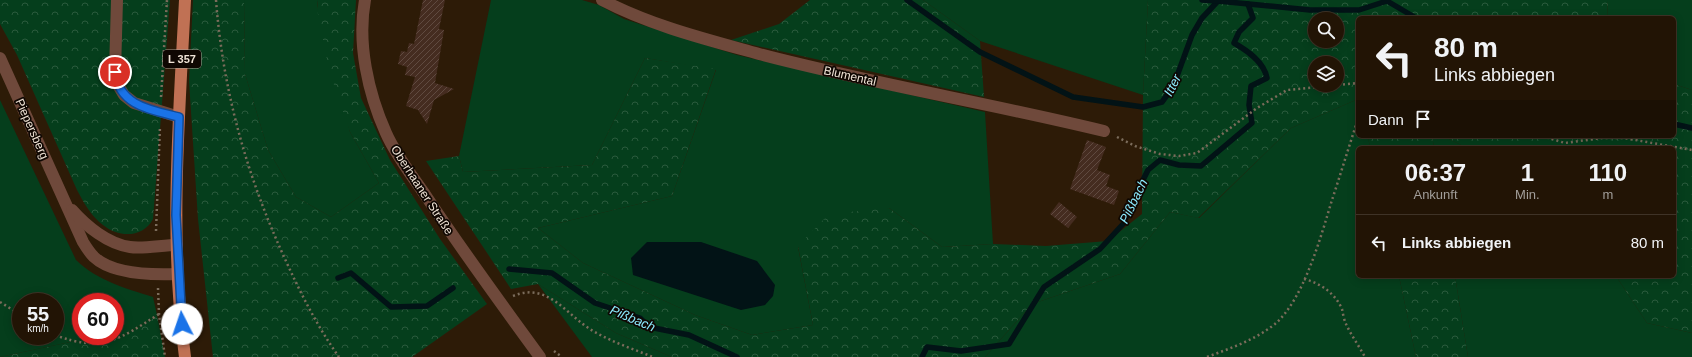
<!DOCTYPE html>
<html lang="de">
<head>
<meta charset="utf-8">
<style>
	:root { --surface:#221405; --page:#2a1d0f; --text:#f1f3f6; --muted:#a29e9a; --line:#3f3327 }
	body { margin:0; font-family:Helvetica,sans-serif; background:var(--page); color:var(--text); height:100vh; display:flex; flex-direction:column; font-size:15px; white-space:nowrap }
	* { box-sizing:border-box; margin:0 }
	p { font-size:13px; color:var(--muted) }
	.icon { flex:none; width:22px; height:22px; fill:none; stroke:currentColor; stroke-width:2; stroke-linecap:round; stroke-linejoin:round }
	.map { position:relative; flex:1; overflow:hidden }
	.drawer { position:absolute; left:1356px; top:146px; width:320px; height:132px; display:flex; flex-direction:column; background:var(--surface); border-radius:6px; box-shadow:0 2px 10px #0003,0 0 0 1px var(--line) }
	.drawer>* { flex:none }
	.hud { position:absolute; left:1356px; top:16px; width:320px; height:122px; border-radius:6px; box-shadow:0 2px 10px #0003,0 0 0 1px var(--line); background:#221405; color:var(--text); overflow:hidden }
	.buttons { position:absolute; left:1308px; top:12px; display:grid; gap:8px }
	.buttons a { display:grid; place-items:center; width:36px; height:36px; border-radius:50%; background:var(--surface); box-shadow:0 2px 10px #0003,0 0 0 1px var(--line); font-size:20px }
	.speed { position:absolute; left:12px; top:293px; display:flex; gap:8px; font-size:20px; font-weight:700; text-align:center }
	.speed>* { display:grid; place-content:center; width:52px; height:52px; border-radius:50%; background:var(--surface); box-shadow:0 2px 10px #0003,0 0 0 1px var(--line); line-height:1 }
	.speed small { font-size:10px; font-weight:400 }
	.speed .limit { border:6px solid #d22; background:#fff; color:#111 }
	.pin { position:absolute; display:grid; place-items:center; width:34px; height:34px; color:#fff; margin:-17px; border:2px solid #fff; border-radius:50%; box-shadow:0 1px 4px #0007 }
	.me { position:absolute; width:44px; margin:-22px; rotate:356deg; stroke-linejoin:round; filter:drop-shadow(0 0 3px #0008) }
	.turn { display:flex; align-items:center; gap:14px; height:84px; padding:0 12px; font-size:18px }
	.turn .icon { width:52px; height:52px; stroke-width:2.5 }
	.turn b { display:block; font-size:28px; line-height:34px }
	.then { display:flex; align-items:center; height:38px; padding:0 12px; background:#0003; gap:8px; font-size:15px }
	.eta { display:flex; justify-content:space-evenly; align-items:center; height:68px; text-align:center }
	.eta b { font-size:24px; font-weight:600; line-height:28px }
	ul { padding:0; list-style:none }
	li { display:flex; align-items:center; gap:12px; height:56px; padding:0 12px; border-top:1px solid var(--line) }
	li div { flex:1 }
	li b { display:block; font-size:15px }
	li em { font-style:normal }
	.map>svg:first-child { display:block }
	.grass { fill:#053e1c; fill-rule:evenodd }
	.forest { fill:url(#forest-crowns); fill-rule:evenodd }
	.water { fill:#021316 }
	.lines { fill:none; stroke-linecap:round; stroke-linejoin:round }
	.stream { stroke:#021316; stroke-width:5.5 }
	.building { fill:url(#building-hatch) }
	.path { stroke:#7b6c5b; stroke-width:2.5; stroke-dasharray:2 3; stroke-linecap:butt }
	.minor { stroke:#6f493b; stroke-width:12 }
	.major { stroke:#c07154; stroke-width:12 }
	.route-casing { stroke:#114b97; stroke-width:10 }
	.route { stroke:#1a73e8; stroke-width:7 }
	.labels { text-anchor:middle; stroke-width:3.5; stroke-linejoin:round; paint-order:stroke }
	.shield { fill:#0f0702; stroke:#aca196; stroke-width:1 }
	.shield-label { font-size:11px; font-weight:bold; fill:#efe3d6 }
	.street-label { font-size:12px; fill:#efe3d6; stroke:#0f0702 }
	.water-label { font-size:13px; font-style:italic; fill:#8beafd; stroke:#0f0702 }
</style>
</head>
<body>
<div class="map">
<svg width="1692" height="357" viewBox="0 0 1692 357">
	<defs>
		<pattern id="forest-crowns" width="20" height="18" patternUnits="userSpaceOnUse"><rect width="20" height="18" fill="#053e1c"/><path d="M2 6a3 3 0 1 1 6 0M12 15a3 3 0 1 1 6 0" fill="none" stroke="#2a5a3c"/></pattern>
		<pattern id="building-hatch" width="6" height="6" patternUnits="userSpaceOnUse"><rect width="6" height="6" fill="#452c20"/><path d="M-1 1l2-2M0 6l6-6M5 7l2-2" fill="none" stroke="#604a40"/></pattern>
	</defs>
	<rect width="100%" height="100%" fill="#2d1b07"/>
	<!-- grass -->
	<g class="grass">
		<polygon points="244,0 318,0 317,7 350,132 379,183 331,217 296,197 268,150 245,74"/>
		<polygon points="491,0 582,0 599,5 624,19 737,55 985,112 993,244 942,247 889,208 798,247 813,325 752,335 695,315 583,263 538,228 672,196 716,70 645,58 592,165 463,172 459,156"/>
		<polygon points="923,0 1148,0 1143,95 980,41"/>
		<polygon points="1608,0 1692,0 1692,90 1674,84 1674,18 1607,18"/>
		<polygon points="1358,99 1358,136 1368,136 1370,148 1358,148 1358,276 1399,276 1416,357 985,357 1032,304 1120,274 1170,212 1199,218 1291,128"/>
		<path d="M0 100 76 260C98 281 125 288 153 297L157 315C128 332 110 349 75 341L0 357ZM21 302H55V336H21ZM81 302H115V336H81Z"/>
		<polygon points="1432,136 1443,136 1467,148 1434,148"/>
		<polygon points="1455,276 1616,276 1647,323 1692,333 1692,357 1468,357"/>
		<polygon points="538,284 616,333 672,357 592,357"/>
	</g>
	<!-- forest -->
	<g class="forest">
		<path d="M0 0H170L153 219C143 238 119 238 103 225 91 216 84 203 77 190L17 55 0 24Z"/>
		<polygon points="193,0 244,0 245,74 268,150 296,197 331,217 379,183 350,132 329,70 317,9 318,0 356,0 353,53 361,98 390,160 440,239 487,304 412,357 213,357 198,219 189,81"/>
		<polygon points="810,0 923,0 980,41 984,97 731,40 779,24"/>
		<path d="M1148 0H1608L1607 18H1358V99L1291 128 1198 218 1170 212 1120 274 1032 304 985 357H672L616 333 538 284 511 289 426 161 459 156 463 172 592 165 645 58 716 69 672 196 538 228 583 263 695 315 752 335 813 325 798 246 829 214 889 208 942 247 993 244 1046 246 1108 241 1142 214 1143 95ZM1315 19H1337V41H1315ZM1315 63H1337V85H1315Z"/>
		<polygon points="1674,84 1692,90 1692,333 1647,323 1616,276 1674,276 1674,148 1467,148 1443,136 1674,136"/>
		<polygon points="1368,136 1432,136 1434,148 1370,148"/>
		<polygon points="1399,276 1455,276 1468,357 1416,357"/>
		<path d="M157 315 165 357H0L75 341C110 349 129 332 157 315Z"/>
	</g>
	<!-- water -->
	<polygon class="water" points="647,242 701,242 757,261 775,285 773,296 765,305 741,310 633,275 631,258"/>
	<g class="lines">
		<!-- stream -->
		<g class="stream">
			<polyline points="907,0 980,52 1073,97 1143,107 1162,102 1173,87 1192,35 1202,18 1218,1 1310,10 1359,10 1387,1 1416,18"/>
			<polyline points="1202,0 1218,1"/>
			<polyline points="1674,124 1692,128"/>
			<polyline points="509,269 552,273 595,303 640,318 649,327 689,335 737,357"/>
			<polyline points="338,278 351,273 391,307 427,306 453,288"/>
			<path d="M922 357 927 347 961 351 1009 344 1044 287 1100 249 1124 223 1130 206 1148 170 1160 160 1179 165 1201 166 1252 123 1249 105 1251 86 1267 78C1264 62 1248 51 1234 43L1239 32 1253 18 1248 4"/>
		</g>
	</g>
	<!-- building -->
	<g class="building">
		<polygon points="423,0 445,0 439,29 444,30 435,83 454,89 434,100 427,124 418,110 406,106 415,77 405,75 407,67 398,64 401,51 407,52 409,43 414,44"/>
		<polygon points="1087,140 1106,147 1097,170 1110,175 1106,186 1119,191 1114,205 1070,189"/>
		<polygon points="1059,202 1077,217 1068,228 1050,214"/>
	</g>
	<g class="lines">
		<!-- path -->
		<g class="path">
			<path d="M216 0C223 92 247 176 285 259 301 294 317 326 339 357"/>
			<polyline points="1393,16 1398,18"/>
			<polyline points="161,97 167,0"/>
			<polyline points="1542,136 1565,143 1602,138 1624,138 1692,150"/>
			<polyline points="1117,137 1135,146 1160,154 1179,156 1197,153 1257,108 1287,90 1358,83"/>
			<polyline points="156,231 160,126"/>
			<path d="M1304 279C1320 283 1335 293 1342 309 1343 314 1344 320 1346 324 1351 335 1359 346 1365 357"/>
			<polyline points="158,288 159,314 165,357"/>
			<path d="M513 296C548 281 567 316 593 331 612 342 633 349 653 357"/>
			<polyline points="0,302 21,315"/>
			<path d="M55 335C102 353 120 339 159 314"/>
			<polyline points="554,351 562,357"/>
			<path d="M1207 357C1231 348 1255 340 1275 324 1304 299 1321 236 1332 200 1341 173 1349 146 1358 119"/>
		</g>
		<!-- minor -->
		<g class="minor">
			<polyline points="117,0 115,72 118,85 124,95 134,103 179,117"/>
			<path d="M365 0C357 43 368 93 386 133 396 156 414 178 428 199 464 253 502 305 540 357"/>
			<path d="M602 0C652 26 705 39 759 54 873 84 989 103 1104 131"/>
			<path d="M0 58 83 242C86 247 90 253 94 257 113 275 154 275 178 274"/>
			<path d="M72 210C86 226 108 244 130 247 143 249 163 245 177 245"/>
		</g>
		<!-- major -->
		<path class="major" d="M185 0C179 119 169 239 185 357"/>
	</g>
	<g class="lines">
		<!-- route casing -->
		<g class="route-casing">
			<path id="route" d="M115 72C119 106 151 110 179 117L176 215 182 324"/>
		</g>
		<!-- route -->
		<use href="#route" class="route"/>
	</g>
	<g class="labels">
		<!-- shield labels -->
		<rect class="shield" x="163" y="50" width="38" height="18" rx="3"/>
		<g class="shield-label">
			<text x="182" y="63">L 357</text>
		</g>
		<!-- street labels -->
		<g class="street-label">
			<text transform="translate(850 76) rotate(13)" y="4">Blumental</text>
			<text transform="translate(32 129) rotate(66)" y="4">Piepersberg</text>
			<text transform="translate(422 190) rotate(57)" y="4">Oberhaaner Straße</text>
		</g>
		<!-- water labels -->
		<g class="water-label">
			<text transform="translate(1172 85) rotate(-63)" y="5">Itter</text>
			<text transform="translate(1133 201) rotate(-64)" y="5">Pißbach</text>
			<text transform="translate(633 318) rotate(23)" y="5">Pißbach</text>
		</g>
	</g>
</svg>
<div class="buttons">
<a><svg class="icon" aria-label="search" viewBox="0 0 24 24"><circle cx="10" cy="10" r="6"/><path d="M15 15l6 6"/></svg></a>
<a><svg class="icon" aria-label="layers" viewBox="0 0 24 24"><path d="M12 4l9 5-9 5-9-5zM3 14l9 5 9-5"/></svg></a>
</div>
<div class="speed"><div>55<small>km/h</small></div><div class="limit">60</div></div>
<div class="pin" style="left:115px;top:72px;background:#d93025"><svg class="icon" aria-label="arrive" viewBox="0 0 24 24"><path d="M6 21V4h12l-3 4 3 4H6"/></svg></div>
<svg class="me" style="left:182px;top:324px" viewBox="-20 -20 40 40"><circle r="19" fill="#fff"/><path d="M0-13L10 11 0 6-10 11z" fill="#1a73e8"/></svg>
<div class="hud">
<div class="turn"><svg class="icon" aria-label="left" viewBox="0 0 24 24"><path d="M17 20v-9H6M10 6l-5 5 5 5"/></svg><div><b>80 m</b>Links abbiegen</div></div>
<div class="then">Dann<svg class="icon" aria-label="arrive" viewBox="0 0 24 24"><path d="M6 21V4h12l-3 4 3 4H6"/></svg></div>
</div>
<section class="drawer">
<div class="eta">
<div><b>06:37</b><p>Ankunft</p></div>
<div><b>1</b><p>Min.</p></div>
<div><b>110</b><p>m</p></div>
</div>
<ul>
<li><svg class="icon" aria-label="left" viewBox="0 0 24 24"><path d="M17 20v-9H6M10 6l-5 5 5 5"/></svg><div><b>Links abbiegen</b></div><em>80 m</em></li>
</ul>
</section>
</div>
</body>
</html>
